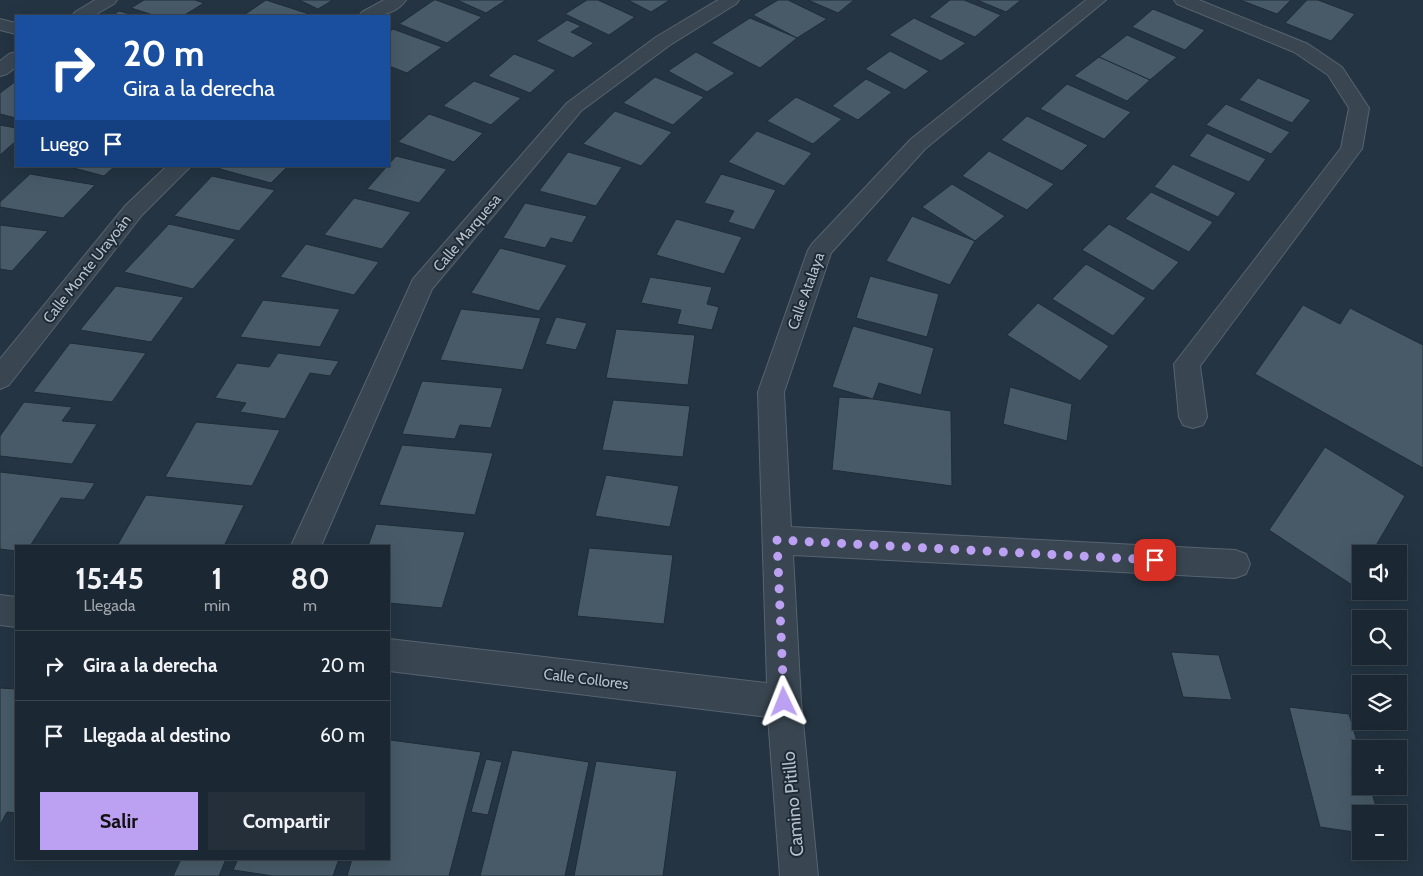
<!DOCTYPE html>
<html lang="es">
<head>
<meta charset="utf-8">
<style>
	:root { --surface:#1b2732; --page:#242f3a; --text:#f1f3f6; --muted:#a0a5ac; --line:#39444d; --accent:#bca0f2 }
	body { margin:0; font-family:Cabin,sans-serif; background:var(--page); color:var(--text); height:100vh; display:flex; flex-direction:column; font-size:19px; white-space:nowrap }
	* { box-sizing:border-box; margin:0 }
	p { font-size:16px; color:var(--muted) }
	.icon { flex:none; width:28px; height:28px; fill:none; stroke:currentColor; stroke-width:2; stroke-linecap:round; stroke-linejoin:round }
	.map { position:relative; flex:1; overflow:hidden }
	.sheet { position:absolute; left:15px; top:545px; width:375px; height:315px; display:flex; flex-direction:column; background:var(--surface); border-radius:0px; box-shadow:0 5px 20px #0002,0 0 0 1px var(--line) }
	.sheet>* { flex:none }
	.guide { position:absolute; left:15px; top:15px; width:375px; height:152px; border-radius:0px; box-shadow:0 5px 20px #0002,0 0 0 1px var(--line); background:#1a4fa0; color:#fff; overflow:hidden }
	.buttons { position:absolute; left:1352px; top:545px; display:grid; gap:10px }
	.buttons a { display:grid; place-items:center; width:55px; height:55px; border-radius:0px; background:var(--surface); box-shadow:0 5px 20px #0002,0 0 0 1px var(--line); font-size:25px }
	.pin { position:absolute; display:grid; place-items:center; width:42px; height:42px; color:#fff; margin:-21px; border-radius:10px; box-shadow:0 2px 8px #0006 }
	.me { position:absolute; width:55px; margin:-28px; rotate:358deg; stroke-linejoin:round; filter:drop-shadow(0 0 4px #0008) }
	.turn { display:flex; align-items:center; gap:18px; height:105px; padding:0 25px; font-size:22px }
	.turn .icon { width:65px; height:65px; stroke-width:2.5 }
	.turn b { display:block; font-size:35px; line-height:42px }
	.then { display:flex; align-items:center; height:48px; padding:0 25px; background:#0003; gap:10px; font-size:19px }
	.eta { display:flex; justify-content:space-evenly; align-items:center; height:85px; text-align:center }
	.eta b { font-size:30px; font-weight:700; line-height:35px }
	.button { display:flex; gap:10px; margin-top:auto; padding:10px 25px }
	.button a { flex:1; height:58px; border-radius:0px; background:var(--accent); color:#111; font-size:20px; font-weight:700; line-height:58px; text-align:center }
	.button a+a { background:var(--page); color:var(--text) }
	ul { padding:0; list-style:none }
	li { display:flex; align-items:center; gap:15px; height:70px; padding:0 25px; border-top:1px solid var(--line) }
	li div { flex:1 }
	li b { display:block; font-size:19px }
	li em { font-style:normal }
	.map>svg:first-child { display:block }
	.building { fill:#485a68; stroke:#202d39 }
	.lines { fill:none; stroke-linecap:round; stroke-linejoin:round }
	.minor-casing { stroke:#57636f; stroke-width:2 }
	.minor { fill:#394651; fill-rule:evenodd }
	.route { stroke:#bca0f2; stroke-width:9; stroke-dasharray:0 16.2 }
	.labels { text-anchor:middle; stroke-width:4; stroke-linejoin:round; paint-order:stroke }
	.street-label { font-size:15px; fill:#b6c0cc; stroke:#1e2b37 }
	.near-street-label { font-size:18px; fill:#b6c0cc; stroke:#1e2b37 }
</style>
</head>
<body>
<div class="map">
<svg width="1423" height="876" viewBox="0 0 1423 876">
	<rect width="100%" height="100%" fill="#243442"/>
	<!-- building -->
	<g class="building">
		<polygon points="144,0 195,0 204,3 183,16 156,16 131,8"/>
		<polygon points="266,0 312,15 244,15"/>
		<polygon points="299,0 333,0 318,9"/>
		<polygon points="434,0 436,0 482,17 447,43 399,24"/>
		<polygon points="457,0 506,0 486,13"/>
		<polygon points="587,0 598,0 635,17 609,35 565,14"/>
		<polygon points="628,0 670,0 651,12"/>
		<polygon points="778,0 788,0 827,19 797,38 753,15"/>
		<polygon points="808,0 854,0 838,13"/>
		<polygon points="950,0 964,0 1001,15 975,37 929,17"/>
		<polygon points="977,0 1021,0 1006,12"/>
		<polygon points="1240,0 1291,0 1277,14"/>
		<polygon points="1307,0 1318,0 1355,14 1331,41 1285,23"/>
		<polygon points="1153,9 1205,30 1185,50 1132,27"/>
		<polygon points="119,11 137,16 112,16"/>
		<polygon points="750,18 797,38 760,68 711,43"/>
		<polygon points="914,18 966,43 941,61 889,35"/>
		<polygon points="567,20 581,26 571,32 594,43 573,58 536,41"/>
		<polygon points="393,29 442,47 407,73 389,66 389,32"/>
		<polygon points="1127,35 1177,57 1150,80 1099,57"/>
		<polygon points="890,51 929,71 905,90 865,69"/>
		<polygon points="696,52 735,73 707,92 668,71"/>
		<polygon points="514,54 556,70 530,93 488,76"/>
		<polygon points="1099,57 1150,80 1127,101 1074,76"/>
		<polygon points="655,77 704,97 673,125 623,103"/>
		<polygon points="1258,78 1311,100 1292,123 1239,100"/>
		<polygon points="866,79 892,92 858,120 832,106"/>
		<polygon points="16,81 16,118 0,114 0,93"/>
		<polygon points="474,81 521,98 491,125 443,106"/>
		<polygon points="1067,84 1131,112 1104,139 1040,109"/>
		<polygon points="796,97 842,119 813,144 767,121"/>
		<polygon points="1226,104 1290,132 1271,154 1206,125"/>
		<polygon points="615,111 672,132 641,166 583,144"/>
		<polygon points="429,114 483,133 454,162 398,142"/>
		<polygon points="1027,116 1088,145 1062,171 1001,140"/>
		<polygon points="0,125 16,128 16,141 0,155"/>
		<polygon points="757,131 812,153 784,186 728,162"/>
		<polygon points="1207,133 1266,159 1249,182 1189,156"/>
		<polygon points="989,151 1054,184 1027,210 962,176"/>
		<polygon points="568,152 622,167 596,206 539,191"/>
		<polygon points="396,156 447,169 419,203 367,189"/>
		<polygon points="1173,164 1236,193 1218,217 1154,187"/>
		<polygon points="66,166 115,166 104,176"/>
		<polygon points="222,166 288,166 271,183 220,169"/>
		<polygon points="30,174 95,185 63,218 0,207 0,202"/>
		<polygon points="721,174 776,190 754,230 728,222 734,211 704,203"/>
		<polygon points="212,176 275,190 239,231 174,216"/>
		<polygon points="952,184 1005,216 975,241 922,207"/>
		<polygon points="1151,192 1213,222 1189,252 1125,219"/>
		<polygon points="354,198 411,212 382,249 324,235"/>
		<polygon points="525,203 587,216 572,243 551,238 545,248 503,238"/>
		<polygon points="912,216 975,241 950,285 886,261"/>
		<polygon points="676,219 742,237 724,274 656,255"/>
		<polygon points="169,224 236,239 193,289 124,272"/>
		<polygon points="1109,224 1179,262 1153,291 1082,250"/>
		<polygon points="0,225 48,231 12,271 0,269"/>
		<polygon points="306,244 379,262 354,295 280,277"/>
		<polygon points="500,248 567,265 539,311 471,293"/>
		<polygon points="1086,264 1146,298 1113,336 1052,299"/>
		<polygon points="870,276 939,294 927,337 856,318"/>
		<polygon points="650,277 712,287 707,304 719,307 712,330 677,324 681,310 641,303"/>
		<polygon points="116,286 184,297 151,342 80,330"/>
		<polygon points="263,300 340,309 320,347 240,337"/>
		<polygon points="1038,303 1109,346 1080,381 1007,335"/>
		<polygon points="1303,305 1340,324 1350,308 1423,345 1423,468 1255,374"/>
		<polygon points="461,309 541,318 523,370 440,360"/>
		<polygon points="556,317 587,323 576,350 545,344"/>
		<polygon points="853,326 934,348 921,395 879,383 873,399 832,387"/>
		<polygon points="616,329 695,335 688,385 606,378"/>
		<polygon points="70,343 146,353 112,402 33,392"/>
		<polygon points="278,353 339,361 330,376 310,373 285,419 240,412 246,403 215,398 237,363 269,367"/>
		<polygon points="422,381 503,388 491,428 460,425 455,439 402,434"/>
		<polygon points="1010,387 1072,404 1067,441 1003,424"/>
		<polygon points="839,397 873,399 951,411 952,486 832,470"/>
		<polygon points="613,400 690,406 683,457 602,450"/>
		<polygon points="24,402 72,407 62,421 97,424 72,464 0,456 0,436"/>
		<polygon points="196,422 280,430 252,486 165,477"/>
		<polygon points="402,445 493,453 475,515 379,505"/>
		<polygon points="1325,447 1405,496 1371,554 1361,554 1361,570 1352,585 1269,530"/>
		<polygon points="0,472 95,483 84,500 61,498 30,546 16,546 16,551 0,549"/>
		<polygon points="606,475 679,486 670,527 595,516"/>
		<polygon points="146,495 244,505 224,546 117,546"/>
		<polygon points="376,524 465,532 442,608 389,603 389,546 368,546"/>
		<polygon points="589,548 673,555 664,624 577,616"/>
		<polygon points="1171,652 1219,655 1232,700 1183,697"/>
		<polygon points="0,688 16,689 16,813 7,812 0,825"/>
		<polygon points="1289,707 1349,714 1361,755 1361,786 1370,786 1378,814 1361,814 1361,833 1320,827"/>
		<polygon points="390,740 481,752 449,876 347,876 352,859 389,859"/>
		<polygon points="512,750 589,762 565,876 480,876"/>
		<polygon points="486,759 502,762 488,815 471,812"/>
		<polygon points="596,761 677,771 663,876 574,876"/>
		<polygon points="181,859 226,859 219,876 173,876"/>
		<polygon points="238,859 339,859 333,876 273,876 233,870"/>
	</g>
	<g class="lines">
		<!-- minor casing -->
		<g class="minor-casing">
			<g id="minor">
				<polygon points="95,0 117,0 114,4 93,16 72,16 75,12"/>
				<path d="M384 0H406C396 15 375 17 359 16L362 12Z"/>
				<polygon points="718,0 739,0 736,4 670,45 581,111 432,289 321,546 291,546 413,279 567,103 656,37"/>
				<polygon points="1086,0 1106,0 925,149 831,253 784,392 791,527 1235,550 1246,554 1250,564 1246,574 1235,578 793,555 801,702 818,876 780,876 768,717 389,671 389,639 767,683 758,392 808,250 812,244 911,139"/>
				<polygon points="1174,0 1199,0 1308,44 1342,67 1369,108 1362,149 1358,154 1200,366 1207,417 1203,425 1193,428 1183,425 1179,417 1174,364 1341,148 1349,108 1328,75 1294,52 1177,4"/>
				<polygon points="0,19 16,23 16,34 0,30"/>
				<polygon points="16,52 16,67 7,74 0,76 0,61 9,54"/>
				<polygon points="167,166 191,166 142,215 9,385 0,389 0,359 126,205"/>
				<polygon points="0,595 16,597 16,627 0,625"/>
			</g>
		</g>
		<!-- minor -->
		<use href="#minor" class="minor"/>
	</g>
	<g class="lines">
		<!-- route -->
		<polyline class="route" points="784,702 777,540 1155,560"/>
	</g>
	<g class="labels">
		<!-- street labels -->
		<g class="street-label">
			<text transform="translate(467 233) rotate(-50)" y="5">Calle Marquesa</text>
			<text transform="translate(87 269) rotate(-52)" y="5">Calle Monte Urayoán</text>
			<text transform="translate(806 291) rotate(-70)" y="5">Calle Atalaya</text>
			<text transform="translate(586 679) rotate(7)" y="5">Calle Collores</text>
		</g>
		<!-- near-street labels -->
		<g class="near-street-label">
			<text transform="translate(793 804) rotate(-95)" y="6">Camino Pitillo</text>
		</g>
	</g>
</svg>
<div class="buttons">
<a><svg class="icon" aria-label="sound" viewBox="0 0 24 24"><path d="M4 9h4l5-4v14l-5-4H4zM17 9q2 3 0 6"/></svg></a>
<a><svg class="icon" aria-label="search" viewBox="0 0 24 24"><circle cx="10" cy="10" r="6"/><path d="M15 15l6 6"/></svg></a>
<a><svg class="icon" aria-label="layers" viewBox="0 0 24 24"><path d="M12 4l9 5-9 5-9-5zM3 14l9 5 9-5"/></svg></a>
<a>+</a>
<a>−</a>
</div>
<div class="pin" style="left:1155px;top:560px;background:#d93025"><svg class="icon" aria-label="arrive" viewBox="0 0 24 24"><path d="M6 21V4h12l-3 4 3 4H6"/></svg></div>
<svg class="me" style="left:784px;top:702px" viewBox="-20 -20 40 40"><path d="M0-17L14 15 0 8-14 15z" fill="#bca0f2" stroke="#fff" stroke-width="4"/></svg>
<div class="guide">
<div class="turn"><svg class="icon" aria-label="right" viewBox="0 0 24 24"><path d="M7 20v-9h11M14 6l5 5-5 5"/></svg><div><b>20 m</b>Gira a la derecha</div></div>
<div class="then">Luego<svg class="icon" aria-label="arrive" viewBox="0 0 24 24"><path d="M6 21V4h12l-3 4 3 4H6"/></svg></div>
</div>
<section class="sheet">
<div class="eta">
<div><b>15:45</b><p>Llegada</p></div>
<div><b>1</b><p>min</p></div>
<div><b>80</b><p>m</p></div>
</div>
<ul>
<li><svg class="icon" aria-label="right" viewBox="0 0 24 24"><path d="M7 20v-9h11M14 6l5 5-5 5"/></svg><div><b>Gira a la derecha</b></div><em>20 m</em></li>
<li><svg class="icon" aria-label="arrive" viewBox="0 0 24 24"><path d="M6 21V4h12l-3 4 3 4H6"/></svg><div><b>Llegada al destino</b></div><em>60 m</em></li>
</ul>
<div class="button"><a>Salir</a><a>Compartir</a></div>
</section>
</div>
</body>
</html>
